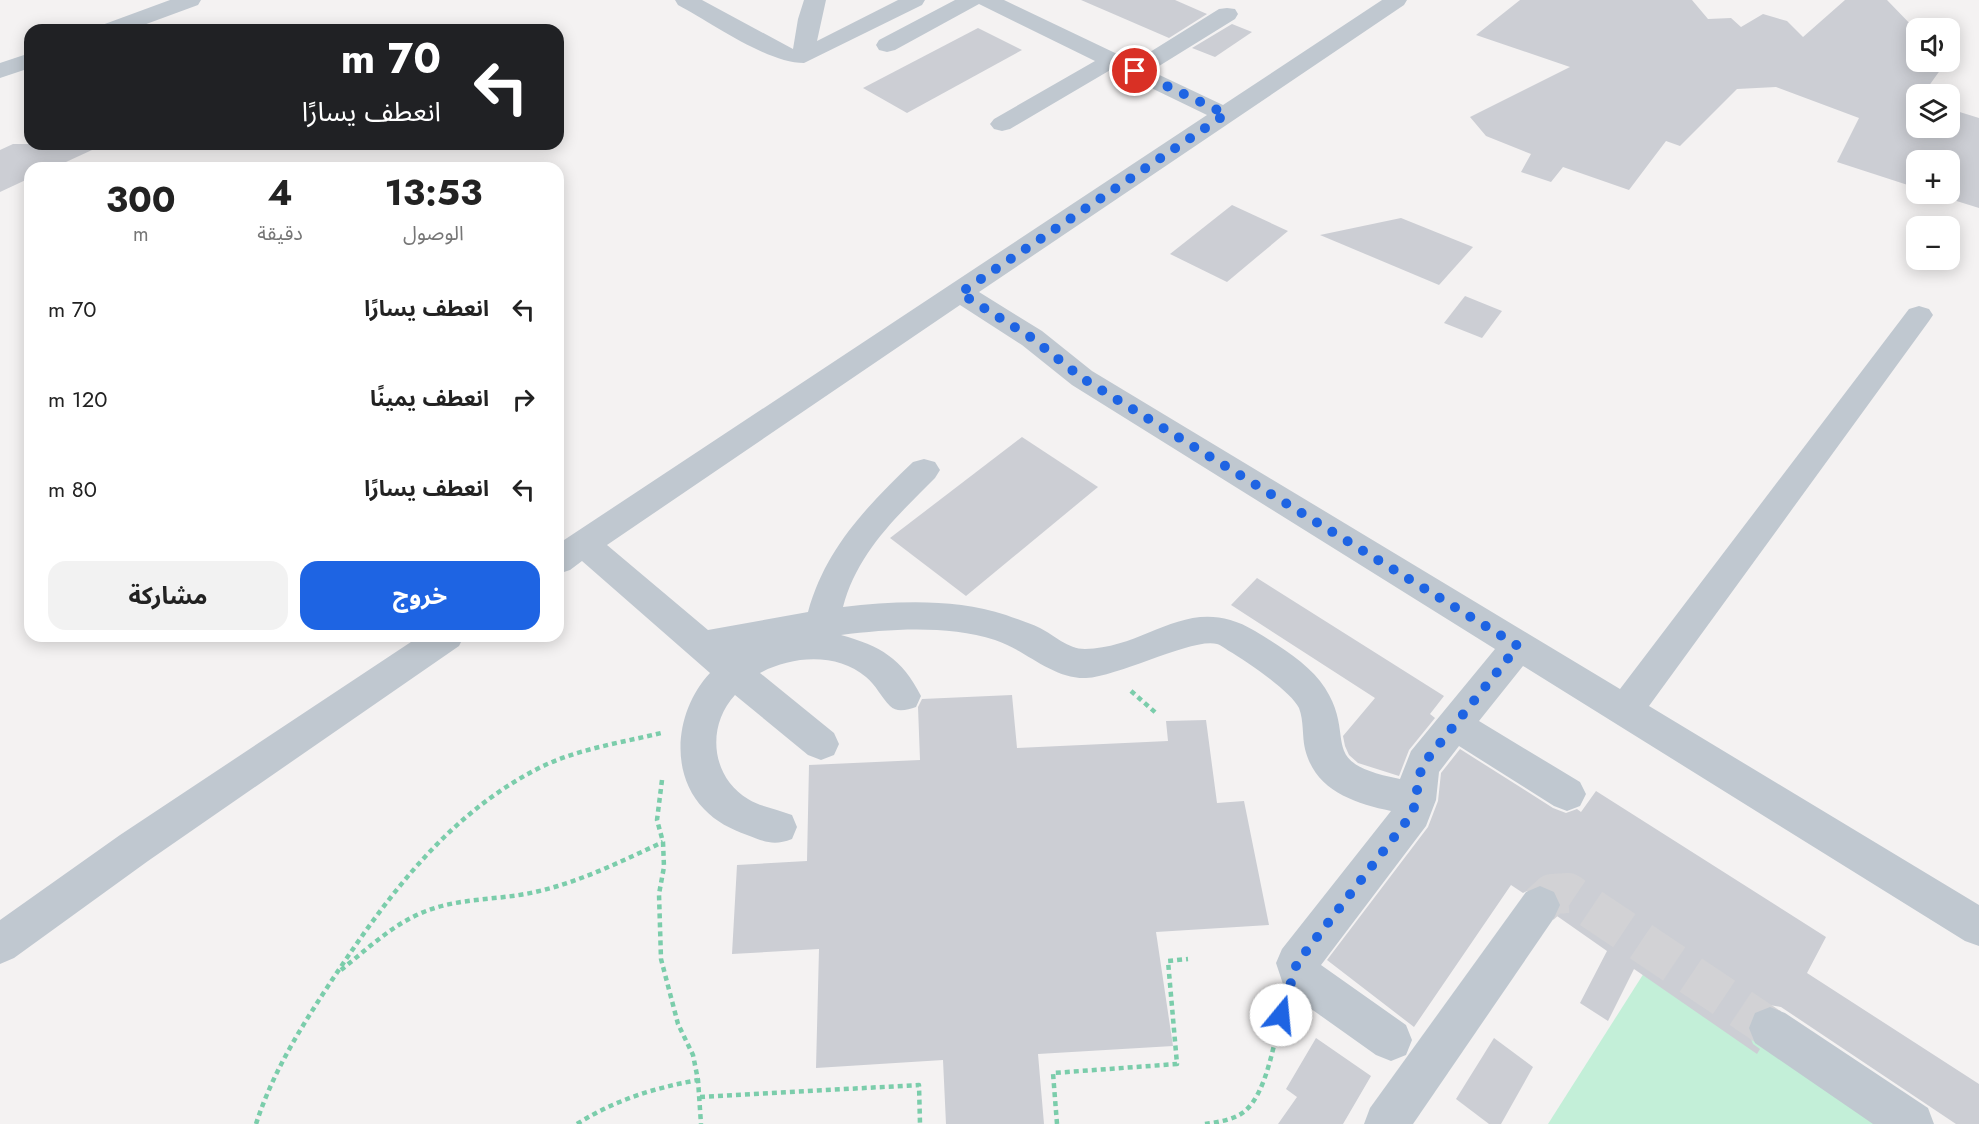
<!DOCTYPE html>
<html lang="ar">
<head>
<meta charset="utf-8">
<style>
	:root { --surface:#fff; --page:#f2f2f2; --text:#222; --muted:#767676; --accent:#1e64e3 }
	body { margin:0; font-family:Jost,"Noto Sans Arabic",sans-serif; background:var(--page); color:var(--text); direction:rtl; height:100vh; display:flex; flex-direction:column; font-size:22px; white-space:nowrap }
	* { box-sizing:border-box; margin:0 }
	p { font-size:20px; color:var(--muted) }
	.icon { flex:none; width:33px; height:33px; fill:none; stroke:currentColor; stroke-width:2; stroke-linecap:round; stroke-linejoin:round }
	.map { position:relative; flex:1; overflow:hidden; direction:ltr }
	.sheet { position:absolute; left:24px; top:162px; width:540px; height:480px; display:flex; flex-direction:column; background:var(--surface); border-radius:18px; box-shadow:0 3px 15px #0003; direction:rtl }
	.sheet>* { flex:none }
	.top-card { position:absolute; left:24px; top:24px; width:540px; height:126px; border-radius:18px; box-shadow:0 3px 15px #0003; direction:rtl; background:#202124; color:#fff; overflow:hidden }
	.fabs { position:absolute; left:1906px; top:18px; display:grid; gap:12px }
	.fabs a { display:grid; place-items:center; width:54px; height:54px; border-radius:12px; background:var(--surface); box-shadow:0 3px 15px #0003; font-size:30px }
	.pin { position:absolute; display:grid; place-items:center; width:51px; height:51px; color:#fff; margin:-26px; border:3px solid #fff; border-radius:50%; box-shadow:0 2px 6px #0007 }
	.me { position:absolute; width:66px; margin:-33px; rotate:17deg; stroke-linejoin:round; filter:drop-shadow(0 0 4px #0008) }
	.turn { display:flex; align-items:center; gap:21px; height:126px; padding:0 24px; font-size:27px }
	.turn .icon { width:78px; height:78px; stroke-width:2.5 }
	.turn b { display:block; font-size:42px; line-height:51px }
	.eta { display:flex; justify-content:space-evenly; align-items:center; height:102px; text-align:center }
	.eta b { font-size:36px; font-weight:700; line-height:42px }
	.cta { display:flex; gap:12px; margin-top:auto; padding:12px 24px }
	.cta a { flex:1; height:69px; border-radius:18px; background:var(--accent); color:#fff; font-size:24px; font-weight:700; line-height:69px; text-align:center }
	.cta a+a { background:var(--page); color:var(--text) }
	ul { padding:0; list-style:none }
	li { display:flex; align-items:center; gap:18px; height:90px; padding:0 24px }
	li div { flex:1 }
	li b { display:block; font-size:22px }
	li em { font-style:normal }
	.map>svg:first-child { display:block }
	.green { fill:#c3efd8 }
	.building { fill:#ccced4 }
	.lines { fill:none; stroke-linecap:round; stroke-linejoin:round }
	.minor-tunnel { stroke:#d2d2d5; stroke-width:40; stroke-dasharray:40 20; stroke-linecap:butt }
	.path { stroke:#7bcdab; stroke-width:4.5; stroke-dasharray:5 4; stroke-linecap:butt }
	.minor { fill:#c0c8d0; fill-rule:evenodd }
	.route { stroke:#1e64e3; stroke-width:10; stroke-dasharray:0 18 }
</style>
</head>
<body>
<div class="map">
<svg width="1979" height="1124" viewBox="0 0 1979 1124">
	<rect width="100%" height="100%" fill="#f4f2f2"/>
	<!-- green -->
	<polygon class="green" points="1651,962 1879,1124 1548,1124"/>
	<!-- building -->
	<g class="building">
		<polygon points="1081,0 1175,0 1207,14 1169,38"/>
		<polygon points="1520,0 1692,0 1708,19 1731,18 1741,27 1763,14 1787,21 1803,37 1845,0 1887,0 1917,31 1917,62 1946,62 1923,94 1917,94 1917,128 1950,128 1950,109 1979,118 1979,208 1934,194 1950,194 1950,160 1917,160 1917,188 1837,162 1859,118 1776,87 1737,89 1680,146 1666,141 1629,190 1563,167 1551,182 1521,172 1531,154 1486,136 1470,117 1570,67 1476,35"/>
		<polygon points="1232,24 1252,32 1215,57 1192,48"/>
		<polygon points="978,28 1022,50 907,113 863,88"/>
		<polygon points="13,144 105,144 53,168 30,168 30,178 0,192 0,150"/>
		<polygon points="1232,205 1288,231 1227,282 1170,254"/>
		<polygon points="1401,218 1473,247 1439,285 1320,235"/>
		<polygon points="1465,296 1502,311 1482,338 1444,323"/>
		<polygon points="1022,437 1098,487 966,596 890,538"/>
		<polygon points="1257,578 1444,696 1430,714 1435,718 1409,750 1399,776 1358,763 1349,755 1345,746 1343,736 1375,698 1231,605"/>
		<polygon points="1012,695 1017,748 1168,741 1166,721 1206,720 1217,803 1244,801 1269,925 1156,932 1173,1046 1038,1054 1044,1124 946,1124 943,1060 816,1068 819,949 732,954 737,865 807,861 809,765 920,760 918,707 922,699"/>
		<polygon points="1460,749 1553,808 1566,813 1577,809 1581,812 1596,791 1826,937 1807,973 1979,1084 1979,1124 1956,1124 1781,1007 1769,1005 1753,1012 1747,1029 1753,1044 1760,1049 1757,1054 1634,969 1608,1021 1580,1003 1607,951 1557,916 1562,904 1556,891 1541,884 1523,893 1511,885 1414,1027 1327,960 1428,827 1438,801 1441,773"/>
		<polygon points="1316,1038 1371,1076 1343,1124 1278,1124 1297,1097 1286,1089"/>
		<polygon points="1494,1038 1533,1067 1501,1124 1489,1124 1456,1099"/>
	</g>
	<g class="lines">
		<!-- minor-tunnel -->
		<polyline class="minor-tunnel" points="1540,905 1552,894 1568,893 1770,1028"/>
		<!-- path -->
		<g class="path">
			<polyline points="1131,691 1156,713"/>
			<polyline points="662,780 657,820 663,842 664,867 659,894 661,959 678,1024 693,1055 698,1080 701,1124"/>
			<path d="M341 970C366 950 390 927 419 914 456 897 496 901 535 892 580 882 622 861 663 842"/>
			<polyline points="700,1097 919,1085 920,1124"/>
			<path d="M256 1124C273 1071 302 1026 332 980 388 896 447 815 539 768 577 749 620 743 661 733"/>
			<path d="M577 1124C615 1100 654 1088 698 1080"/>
			<polyline points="1057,1124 1053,1073 1177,1064 1168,961 1188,959"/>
			<path d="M1205 1124C1218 1122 1234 1120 1245 1111 1267 1092 1274 1042 1281 1015"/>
		</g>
		<!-- minor -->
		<g class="minor">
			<polygon points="170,0 201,0 198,5 130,30 99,30 102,25"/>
			<path d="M675 0H702L793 49 798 19 804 0H826L817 41 898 0H925L922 5 804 63C767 63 712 23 678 5Z"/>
			<path d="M955 0H1004L1134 62 1219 9 1227 8 1235 9 1238 14 1235 19 1151 71 1223 105 1382 0H1407L1404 5 979 292 1042 331 1092 371 1620 689 1909 309 1919 306 1929 309 1933 315 1929 321 1649 706 1979 905V946L1965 941 1523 666 1479 721 1580 782 1586 794 1580 806 1567 811 1554 806 1459 746 1439 772 1436 800 1426 826 1321 965 1406 1025 1412 1040 1406 1055 1391 1061 1376 1055 1293 996 1284 987 1276 963 1282 949 1391 811C1353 803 1315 790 1305 749 1302 736 1304 721 1299 708 1291 691 1246 661 1229 651 1226 649 1221 645 1217 644 1194 637 1120 676 1086 678 1052 679 1026 650 995 640 947 625 891 629 841 635 880 646 902 658 921 696L916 707C907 710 897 713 890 706 881 697 876 685 866 677 837 652 791 656 760 673L834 733 839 744 834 755 821 760 808 755 735 695C706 726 711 777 748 799 761 807 777 809 792 815L797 827 792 839C774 846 765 842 747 835 731 829 716 822 704 809 668 772 676 709 710 673L582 561 570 570 558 574V544L1207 115 1112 69 1010 129 1002 131 994 129 990 124 994 119 1095 61 979 4 895 50 887 52 879 50 876 45 879 40ZM960 305 1022 345 1072 385 1495 649 1411 751 1400 779C1314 762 1358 740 1325 688 1310 664 1278 645 1255 631 1188 591 1150 648 1085 649 1068 649 1054 635 1040 628 1029 623 1017 619 1006 615 954 598 896 601 843 607 857 553 897 516 935 478L940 470 935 462 924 459 913 462C867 506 825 549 808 612L708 630 607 545Z"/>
			<polygon points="30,53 30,68 0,78 0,63"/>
			<polygon points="420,636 464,636 459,646 148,861 14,958 0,964 0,920 120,835"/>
			<polygon points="1540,886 1554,892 1560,905 1554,918 1413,1124 1364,1124 1370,1108 1526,892"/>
			<polygon points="1770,1007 1785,1013 1928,1108 1934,1124 1873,1124 1755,1043 1749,1028 1755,1013"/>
		</g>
	</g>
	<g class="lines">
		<!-- route -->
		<path class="route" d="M1135 71 1226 114 960 293 1032 338 1082 378 1518 646 1424 763C1416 780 1418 797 1412 814L1297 963 1281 1015"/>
	</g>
</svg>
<div class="fabs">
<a><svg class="icon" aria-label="sound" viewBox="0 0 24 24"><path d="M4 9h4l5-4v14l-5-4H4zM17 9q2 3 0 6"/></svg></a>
<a><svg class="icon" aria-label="layers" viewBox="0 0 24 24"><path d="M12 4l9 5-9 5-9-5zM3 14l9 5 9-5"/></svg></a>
<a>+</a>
<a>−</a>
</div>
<div class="pin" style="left:1135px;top:71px;background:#d93025"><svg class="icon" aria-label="arrive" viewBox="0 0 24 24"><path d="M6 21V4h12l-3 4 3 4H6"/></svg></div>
<svg class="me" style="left:1281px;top:1015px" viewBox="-20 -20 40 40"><circle r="19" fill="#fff"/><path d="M0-13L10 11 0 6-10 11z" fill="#1e64e3"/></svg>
<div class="top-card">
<div class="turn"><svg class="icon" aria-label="left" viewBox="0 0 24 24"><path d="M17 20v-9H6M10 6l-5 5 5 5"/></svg><div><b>70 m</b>انعطف يسارًا</div></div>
</div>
<section class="sheet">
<div class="eta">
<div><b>13:53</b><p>الوصول</p></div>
<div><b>4</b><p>دقيقة</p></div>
<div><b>300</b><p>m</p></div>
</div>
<ul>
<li><svg class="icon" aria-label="left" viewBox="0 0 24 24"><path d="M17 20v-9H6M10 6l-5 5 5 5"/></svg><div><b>انعطف يسارًا</b></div><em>70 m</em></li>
<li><svg class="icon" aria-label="right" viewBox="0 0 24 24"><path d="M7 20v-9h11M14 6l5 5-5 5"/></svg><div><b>انعطف يمينًا</b></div><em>120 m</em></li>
<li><svg class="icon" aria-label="left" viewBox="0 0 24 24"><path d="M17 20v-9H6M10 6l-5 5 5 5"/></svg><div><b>انعطف يسارًا</b></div><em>80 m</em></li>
</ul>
<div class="cta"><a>خروج</a><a>مشاركة</a></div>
</section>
</div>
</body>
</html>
